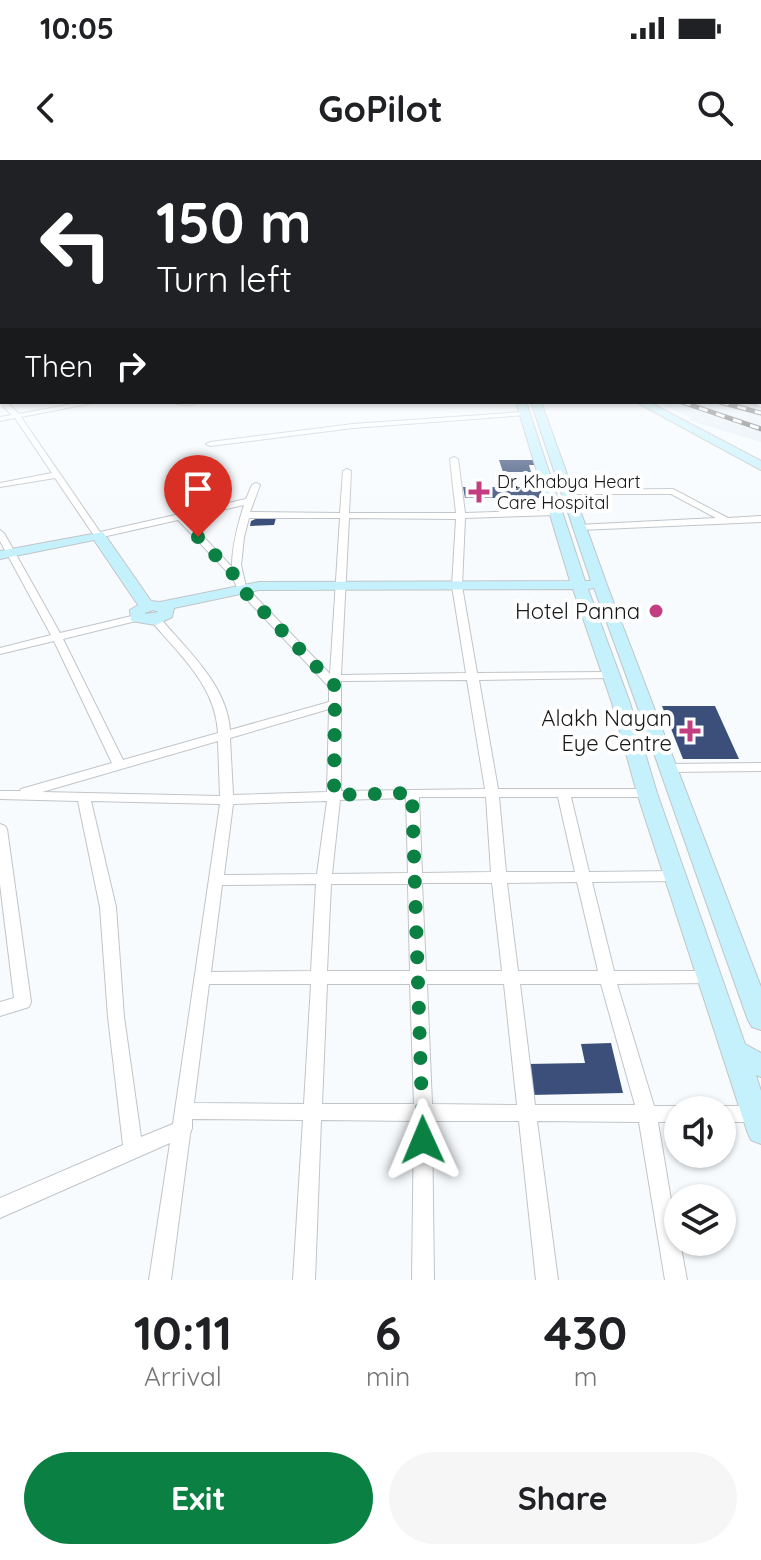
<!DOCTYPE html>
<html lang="en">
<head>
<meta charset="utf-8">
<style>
	:root { --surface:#fff; --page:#f6f6f6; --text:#202124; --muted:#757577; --accent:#0b8043 }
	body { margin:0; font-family:Quicksand,sans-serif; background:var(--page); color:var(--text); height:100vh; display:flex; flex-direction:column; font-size:30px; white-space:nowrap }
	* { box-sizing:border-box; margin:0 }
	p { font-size:26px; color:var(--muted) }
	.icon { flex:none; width:44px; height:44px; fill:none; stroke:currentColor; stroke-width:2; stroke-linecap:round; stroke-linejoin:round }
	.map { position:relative; height:1120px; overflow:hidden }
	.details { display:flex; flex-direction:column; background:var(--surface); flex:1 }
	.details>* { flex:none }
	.guide { position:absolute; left:0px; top:0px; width:762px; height:244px; box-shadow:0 2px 6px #0004; background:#202124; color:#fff; overflow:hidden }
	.fabs { position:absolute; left:664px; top:936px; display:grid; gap:16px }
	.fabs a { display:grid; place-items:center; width:72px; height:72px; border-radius:50%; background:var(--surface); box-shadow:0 2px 6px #0004; font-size:40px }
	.pin { position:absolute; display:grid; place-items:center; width:68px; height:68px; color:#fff; margin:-82px -34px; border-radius:50% 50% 50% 0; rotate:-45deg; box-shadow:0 0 8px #0007 }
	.pin .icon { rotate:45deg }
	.me { position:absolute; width:88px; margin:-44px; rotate:359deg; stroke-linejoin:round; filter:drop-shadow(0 0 6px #0008) }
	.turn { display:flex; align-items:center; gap:28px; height:168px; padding:0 24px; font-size:36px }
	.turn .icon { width:104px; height:104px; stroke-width:2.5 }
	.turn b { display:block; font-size:56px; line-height:68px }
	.then { display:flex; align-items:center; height:76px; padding:0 24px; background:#0003; gap:16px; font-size:30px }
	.eta { display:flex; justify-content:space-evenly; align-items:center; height:136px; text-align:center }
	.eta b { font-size:48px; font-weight:800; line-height:56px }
	.primary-button { display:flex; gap:16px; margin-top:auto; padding:16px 24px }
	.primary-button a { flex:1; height:92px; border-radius:48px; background:var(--accent); color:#fff; font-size:32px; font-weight:800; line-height:92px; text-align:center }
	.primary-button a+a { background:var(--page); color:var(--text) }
	.status { display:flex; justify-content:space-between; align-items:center; height:56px; padding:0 40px; background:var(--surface); direction:ltr }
	.status svg { height:22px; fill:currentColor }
	header { display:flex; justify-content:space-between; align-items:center; height:104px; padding:0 24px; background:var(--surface); font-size:36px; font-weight:800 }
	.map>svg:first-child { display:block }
	.built { fill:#e3eef6 }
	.building { fill:#3b4f7a }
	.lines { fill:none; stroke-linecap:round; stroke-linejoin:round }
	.street-casing { stroke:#c1c5c8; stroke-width:2 }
	.secondary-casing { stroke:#c1c5c8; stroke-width:2 }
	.street { fill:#fff; fill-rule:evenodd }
	.secondary { fill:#c5f1fd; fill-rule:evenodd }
	.rail-casing { stroke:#434446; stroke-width:5 }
	.rail { stroke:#fff; stroke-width:3; stroke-dasharray:9; stroke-linecap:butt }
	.route { stroke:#0b8043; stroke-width:14; stroke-dasharray:0 25.2 }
	.poi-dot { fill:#c33e81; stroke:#fff; stroke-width:3 }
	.labels { text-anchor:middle; stroke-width:8; stroke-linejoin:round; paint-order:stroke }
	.far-poi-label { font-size:18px; fill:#171819; stroke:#fff; text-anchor:start }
	.poi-label { font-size:22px; fill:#171819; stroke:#fff; text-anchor:end }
</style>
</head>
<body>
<div class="status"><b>10:05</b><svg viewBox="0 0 49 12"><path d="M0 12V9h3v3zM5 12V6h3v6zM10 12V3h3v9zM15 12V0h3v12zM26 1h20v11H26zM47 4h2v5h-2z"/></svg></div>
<header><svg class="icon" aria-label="back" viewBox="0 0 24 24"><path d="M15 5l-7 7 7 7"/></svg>GoPilot<svg class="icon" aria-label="search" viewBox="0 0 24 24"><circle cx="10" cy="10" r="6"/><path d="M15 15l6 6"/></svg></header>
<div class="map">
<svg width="761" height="1120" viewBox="0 0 761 1120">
	<rect width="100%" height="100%" fill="#f7fbfe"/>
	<!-- built -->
	<polygon class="built" points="657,242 750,242 761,246 761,282 688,260 691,258"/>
	<!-- building -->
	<g class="building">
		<polygon points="499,300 534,300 536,305 529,305 531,312 503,312"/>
		<polygon points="463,327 540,327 543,338 465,338"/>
		<polygon points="258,358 276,358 274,365 250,366 251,361"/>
		<polygon points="662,546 715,546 739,599 683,599"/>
		<polygon points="611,883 623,933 531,935 527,904 585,903 581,884"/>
	</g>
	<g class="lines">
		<!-- street casing -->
		<g class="street-casing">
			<g id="street">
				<polygon points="2,211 2,215 0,216 0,212"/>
				<path d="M2 240V242H7L19 254 83 242H98L21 257 100 372 246 339 252 325 256 323 260 325 250 352 340 353 343 311 347 309 351 311 349 353H456L450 299 454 297 458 299 465 353 559 350V354L556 355 465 358 462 426 477 513 609 512 615 515 609 518 479 520 498 629H647L654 633 647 637H571L589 712 677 711 682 712 684 716 682 720 677 721 592 722 614 811H711L717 812 719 817 717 822 711 823 617 824 654 946H678L685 950H678V962H658L678 1082H680L687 1120H665L639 962 537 961 558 1120H536L519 961H432L434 1120H412L414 961 321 960 315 1120H293L303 960 192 959V968L190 974 171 1120H149L170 983 0 1058V1038L123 985 108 857 100 747 78 641 0 639V631H20L21 629 112 603 54 481 0 494V488L51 475 0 381V370L4 373 60 473 136 455 141 458 140 460 63 479 123 600 218 573C216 527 181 496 152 462L151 460 152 458H160C187 490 227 525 230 570L329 542V527L238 430 233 418 178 360 98 378 95 377 55 318 0 327V323L52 313 15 258 0 261V257L12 255 0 243ZM244 345C238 364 232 385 232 407L186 358ZM249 358H340L330 514 246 427 241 405 244 377ZM349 358 456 359 452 426 466 513 341 515ZM467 520 485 629 341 631V521ZM329 549 327 632 233 635 230 578ZM218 581 220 636 42 632ZM419 637H486L491 712 422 713ZM499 637H558L575 712H506ZM406 638 408 713 332 714 340 640ZM91 641 220 644 173 964 141 977 124 857 116 747ZM327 641 317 714 224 715 233 644ZM577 722 598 811H518L507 723ZM422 723H492L502 811H426ZM316 724 311 811 211 812 222 725ZM331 724H408L410 811H327ZM209 824H311L304 944 194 943ZM327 824H410L414 944H322ZM427 824H504L517 945 432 944ZM520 824H601L635 945H535Z"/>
				<path d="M174 242H199C194 246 179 246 174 242Z"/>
				<polygon points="751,242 761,242 761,247"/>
				<polygon points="523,252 527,254 525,255 353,268 210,286 206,284 210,282 353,264"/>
				<polygon points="673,329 728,358 761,356 761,362 580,370 576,367 577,365 716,358 671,334 567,334 563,332 567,330"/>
				<polygon points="761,603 761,611 668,612 662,608 668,604"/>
				<polygon points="0,664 5,666 7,669 31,842 29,847 0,856 0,842 14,838 0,724"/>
				<polygon points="722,946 755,946 761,948 761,960 755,962 722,962 722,950 715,950"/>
			</g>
		</g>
		<!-- secondary casing -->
		<g class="secondary-casing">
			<g id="secondary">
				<path d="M516 242H526L585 421H591L531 242H541L607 425 761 827V870L752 867 748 860C696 716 648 571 594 428L588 429 630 543 657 633 745 884 761 893V917L756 915 761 931V984L751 980 747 971 637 633 612 543 573 429 259 430 174 448 172 457 156 465 131 461 130 450 138 445 94 380 0 399V391L103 372 151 441 160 442 259 422 570 421ZM153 450 159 452 145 454V453Z"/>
				<polygon points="636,242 649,242 761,301 761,310"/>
			</g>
		</g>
		<!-- street -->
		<use href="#street" class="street"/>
		<!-- secondary -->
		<use href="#secondary" class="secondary"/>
		<!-- rail casing -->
		<g class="rail-casing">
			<g id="rail">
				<polyline points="682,242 761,269"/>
				<polyline points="720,242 761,253"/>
			</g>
		</g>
		<!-- rail -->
		<use href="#rail" class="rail"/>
	</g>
	<!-- sky -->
	<linearGradient id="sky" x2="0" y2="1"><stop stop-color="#78b8d8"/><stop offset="0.56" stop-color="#fbfdff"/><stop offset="1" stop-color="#fbfdff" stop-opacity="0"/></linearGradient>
	<rect width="761" height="357" fill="url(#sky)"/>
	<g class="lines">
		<!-- route -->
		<polyline class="route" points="198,377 235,416 241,428 335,526 334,635 412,633 423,980"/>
	</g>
	<!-- markers -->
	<g class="poi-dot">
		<path d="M475 320h8v8h8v8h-8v8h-8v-8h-8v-8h8z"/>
		<circle cx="656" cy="451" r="8"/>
		<path d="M686 559h8v8h8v8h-8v8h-8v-8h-8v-8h8z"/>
	</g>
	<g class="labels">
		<!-- far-poi labels -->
		<g class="far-poi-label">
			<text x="497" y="328">Dr. Khabya Heart<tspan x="497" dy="21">Care Hospital</tspan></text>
		</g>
		<!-- poi labels -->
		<g class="poi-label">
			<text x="640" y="459">Hotel Panna</text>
			<text x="672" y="566">Alakh Nayan<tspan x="672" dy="25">Eye Centre</tspan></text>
		</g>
	</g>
</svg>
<div class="fabs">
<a><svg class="icon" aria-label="sound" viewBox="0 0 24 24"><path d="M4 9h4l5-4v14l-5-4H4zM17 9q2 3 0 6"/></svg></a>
<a><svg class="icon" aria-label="layers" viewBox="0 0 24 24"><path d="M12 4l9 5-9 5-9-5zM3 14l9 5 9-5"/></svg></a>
</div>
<div class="pin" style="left:198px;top:377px;background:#d93025"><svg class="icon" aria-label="arrive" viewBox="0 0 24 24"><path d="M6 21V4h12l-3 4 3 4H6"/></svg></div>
<svg class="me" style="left:423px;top:980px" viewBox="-20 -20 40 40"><path d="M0-17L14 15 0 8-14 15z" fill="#0b8043" stroke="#fff" stroke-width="4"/></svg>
<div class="guide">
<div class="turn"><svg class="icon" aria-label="left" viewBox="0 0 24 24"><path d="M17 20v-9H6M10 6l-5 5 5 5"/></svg><div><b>150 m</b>Turn left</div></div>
<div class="then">Then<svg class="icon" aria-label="right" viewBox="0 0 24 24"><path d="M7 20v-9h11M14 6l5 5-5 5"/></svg></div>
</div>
</div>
<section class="details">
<div class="eta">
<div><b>10:11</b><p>Arrival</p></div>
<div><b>6</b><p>min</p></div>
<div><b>430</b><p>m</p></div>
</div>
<div class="primary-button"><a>Exit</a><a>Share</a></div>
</section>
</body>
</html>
